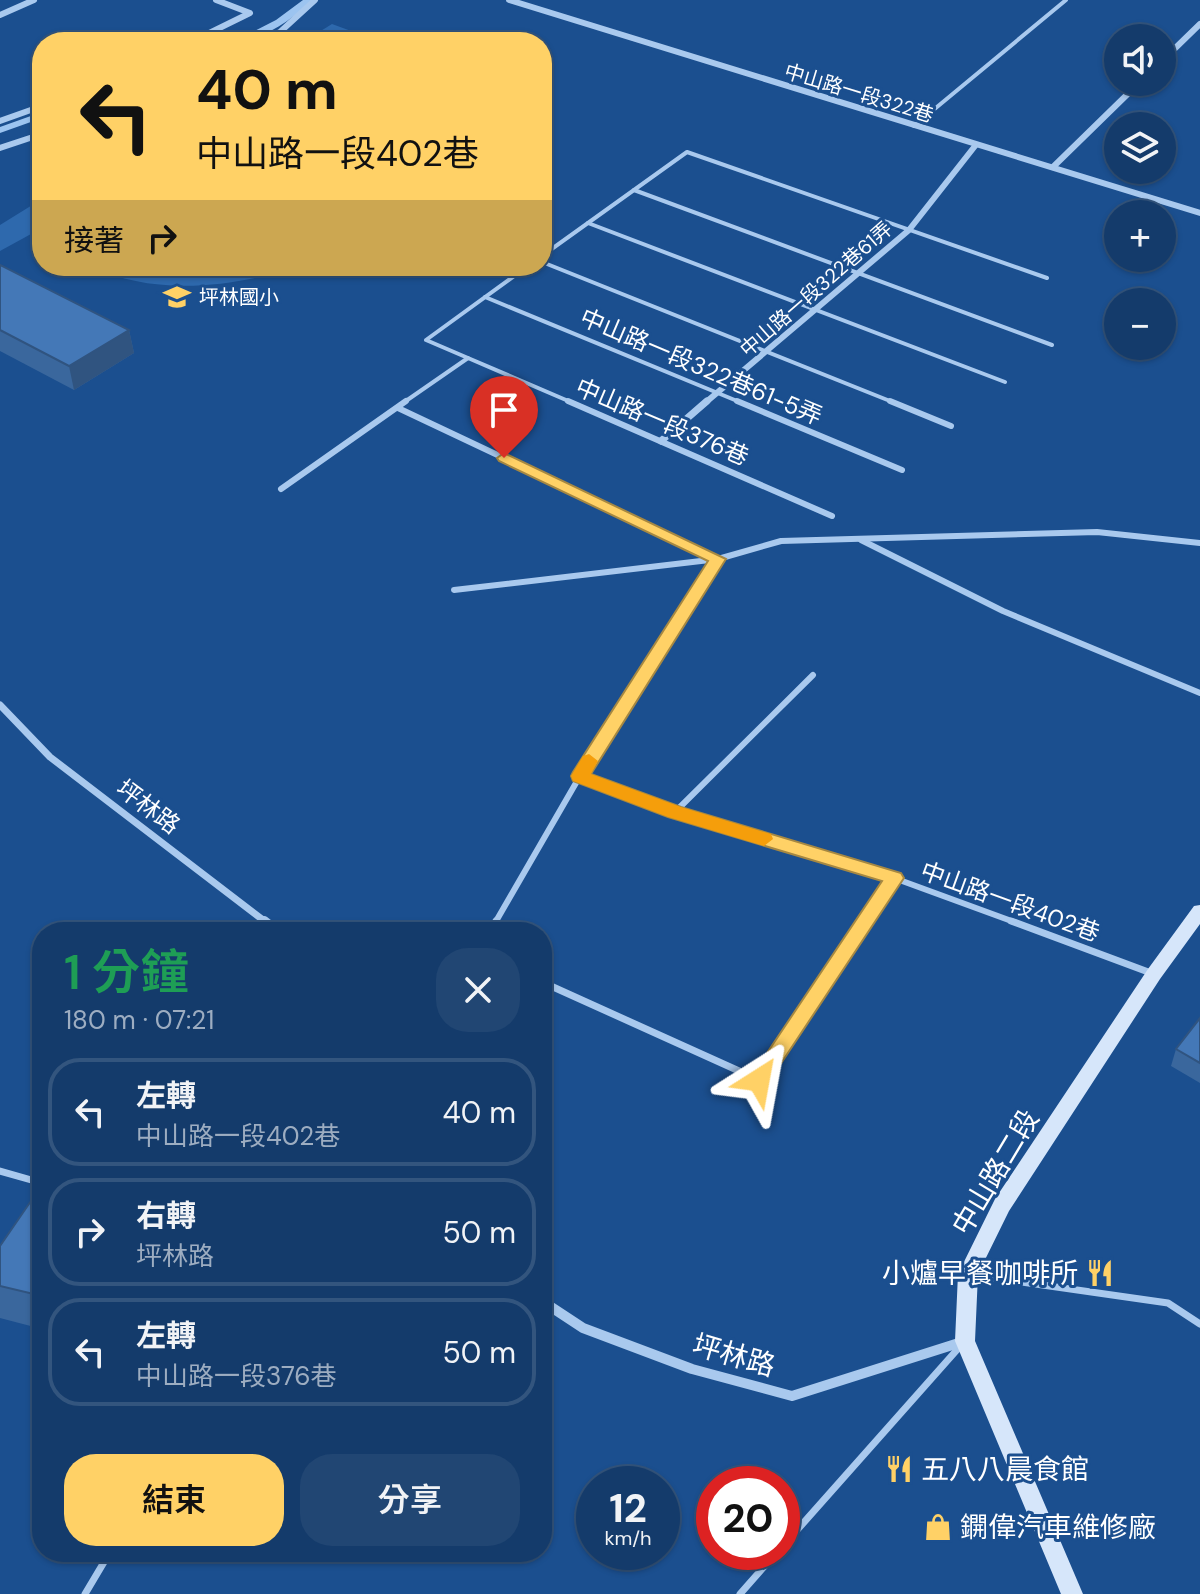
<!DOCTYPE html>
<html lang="zh-TW">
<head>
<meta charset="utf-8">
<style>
	:root { --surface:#143b6b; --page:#214673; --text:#f1f3f6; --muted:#9dadc1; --line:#33557e; --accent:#ffd166 }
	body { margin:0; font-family:"DM Sans","Noto Sans TC",sans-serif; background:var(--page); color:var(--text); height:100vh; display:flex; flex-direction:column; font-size:30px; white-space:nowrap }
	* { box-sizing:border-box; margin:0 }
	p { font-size:26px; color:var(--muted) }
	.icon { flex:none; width:44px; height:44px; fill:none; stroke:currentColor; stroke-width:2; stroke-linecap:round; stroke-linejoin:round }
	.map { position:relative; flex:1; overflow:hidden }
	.panel { position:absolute; left:32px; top:922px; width:520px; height:640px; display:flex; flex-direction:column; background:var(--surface); border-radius:32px; box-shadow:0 2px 6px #0004,0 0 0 2px var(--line) }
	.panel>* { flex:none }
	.top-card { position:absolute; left:32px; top:32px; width:520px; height:244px; border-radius:32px; box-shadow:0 2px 6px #0004,0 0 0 2px var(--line); background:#ffd166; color:#111; overflow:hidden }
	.buttons { position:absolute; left:1104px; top:24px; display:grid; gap:16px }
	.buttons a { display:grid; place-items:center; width:72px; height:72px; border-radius:50%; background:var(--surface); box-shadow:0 2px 6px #0004,0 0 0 2px var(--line); font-size:40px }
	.speed { position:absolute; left:576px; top:1466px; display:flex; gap:16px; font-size:40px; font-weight:700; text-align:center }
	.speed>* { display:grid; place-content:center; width:104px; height:104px; border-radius:50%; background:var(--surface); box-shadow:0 2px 6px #0004,0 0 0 2px var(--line); line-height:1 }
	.speed small { font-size:20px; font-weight:400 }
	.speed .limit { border:12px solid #d22; background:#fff; color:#111 }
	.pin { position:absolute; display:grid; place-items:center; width:68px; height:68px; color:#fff; margin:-82px -34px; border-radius:50% 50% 50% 0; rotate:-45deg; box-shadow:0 0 8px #0007 }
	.pin .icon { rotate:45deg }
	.me { position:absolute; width:88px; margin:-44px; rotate:34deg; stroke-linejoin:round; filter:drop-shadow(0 0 6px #0008) }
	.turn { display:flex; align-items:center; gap:28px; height:168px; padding:0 32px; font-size:36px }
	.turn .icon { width:104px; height:104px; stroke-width:2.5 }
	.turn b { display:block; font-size:56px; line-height:68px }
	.then { display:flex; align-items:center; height:76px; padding:0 32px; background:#0003; gap:16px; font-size:30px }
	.round { display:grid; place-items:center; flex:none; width:84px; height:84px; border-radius:32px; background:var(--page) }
	.head { display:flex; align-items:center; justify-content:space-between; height:136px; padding:0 32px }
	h1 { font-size:48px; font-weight:600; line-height:60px; color:#1e9e55 }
	.primary-button { display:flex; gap:16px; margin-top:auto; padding:16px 32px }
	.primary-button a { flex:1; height:92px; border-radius:32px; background:var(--accent); color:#111; font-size:32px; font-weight:600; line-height:92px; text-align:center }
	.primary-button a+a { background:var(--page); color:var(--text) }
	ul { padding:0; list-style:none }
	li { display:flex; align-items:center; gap:24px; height:108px; margin:0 16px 12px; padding:0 16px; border:4px solid var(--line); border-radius:32px }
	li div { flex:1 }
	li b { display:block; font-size:30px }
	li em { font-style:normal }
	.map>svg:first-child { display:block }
	.green { fill:#2e69ad }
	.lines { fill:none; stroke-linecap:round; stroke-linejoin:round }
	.stream { fill:#9cc4f0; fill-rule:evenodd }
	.service-far2 { stroke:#a9c9ee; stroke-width:4 }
	.service-far1 { stroke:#a9c9ee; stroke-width:6 }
	.service { stroke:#a9c9ee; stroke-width:7 }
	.minor-far2 { stroke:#a9c9ee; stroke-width:6 }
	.minor-far1 { stroke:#a9c9ee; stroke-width:7 }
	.minor { stroke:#a9c9ee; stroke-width:10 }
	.secondary { fill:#d6e6fa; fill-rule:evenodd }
	.wall { fill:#3a679d }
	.shaded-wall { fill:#305480 }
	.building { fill:#4478b7; stroke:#305480; stroke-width:2 }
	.route { fill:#ffd166; stroke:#a68842; stroke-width:2 }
	.slow { fill:#f59e0b }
	.labels { text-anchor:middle; stroke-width:6; stroke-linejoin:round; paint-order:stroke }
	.far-street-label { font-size:20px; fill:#fff; stroke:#1b4f8f }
	.far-poi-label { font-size:20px; fill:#fff; stroke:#1b4f8f; text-anchor:start }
	.street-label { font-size:24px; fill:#fff; stroke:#1b4f8f }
	.near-street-label { font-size:28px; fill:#fff; stroke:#1b4f8f }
	.near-poi-label { font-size:28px; fill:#fff; stroke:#1b4f8f; text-anchor:start }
</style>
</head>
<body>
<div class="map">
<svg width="1200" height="1594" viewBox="0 0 1200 1594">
	<rect width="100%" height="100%" fill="#1b4f8f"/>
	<!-- green -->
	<g class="green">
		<polygon points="332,24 362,35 350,42 303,42"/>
		<polygon points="42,199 42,228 0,251 0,225"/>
		<path d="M94 266H296C240 287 148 297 94 266Z"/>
	</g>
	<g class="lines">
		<!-- stream -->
		<g class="stream">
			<path d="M303 0H313C294 18 261 42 233 42L276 20Z"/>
			<polygon points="42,112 42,118 0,133 0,127"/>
		</g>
		<!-- service-far2 -->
		<g class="service-far2">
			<polyline points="914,126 1066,0"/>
			<polyline points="634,190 1052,345"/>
			<polyline points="588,223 1005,382"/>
			<polyline points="542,256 687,152 1047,278"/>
			<polyline points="542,262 895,403"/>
			<polyline points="485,297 742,403"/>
			<polyline points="468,358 426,340 528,266"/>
			<polyline points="403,403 468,358 573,403"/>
		</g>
		<!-- service-far1 -->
		<g class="service-far1">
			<polyline points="568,401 832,516"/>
			<polyline points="737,401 902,470"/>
			<polyline points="890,401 951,426"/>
			<polyline points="398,408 718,559 580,776 495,923"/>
			<polyline points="281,489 406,401"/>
			<polyline points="861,540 1003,611 1200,693"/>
			<polyline points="454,590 718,559 781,541 1097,532 1200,543"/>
			<polyline points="580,776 675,812 894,878 1017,923"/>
			<polyline points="675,812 813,675"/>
			<polyline points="864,923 894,878"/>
		</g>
		<!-- service -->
		<g class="service">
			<polyline points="1011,921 1151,973"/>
			<polyline points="490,932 496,921"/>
			<polyline points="542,982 759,1080 865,921"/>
			<polyline points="0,1171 42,1183"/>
			<polyline points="972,1275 1168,1303 1200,1324"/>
			<polyline points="782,1547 963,1343"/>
			<polyline points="85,1594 110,1552"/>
			<polyline points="740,1594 777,1552"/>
		</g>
		<!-- minor-far2 -->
		<g class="minor-far2">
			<polyline points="509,0 1200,213"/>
			<polyline points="0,15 34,0"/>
			<polyline points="191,42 250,13 216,0"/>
			<polyline points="259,42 280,32 315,0"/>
			<polyline points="1162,61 1200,24"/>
			<polyline points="0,121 42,106"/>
			<polyline points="0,148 42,134"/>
			<polyline points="1053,167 1140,82"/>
			<polyline points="705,403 909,230 975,146"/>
		</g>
		<!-- minor-far1 -->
		<g class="minor-far1">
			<polyline points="661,441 707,401"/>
			<polyline points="0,705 50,757 267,923"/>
		</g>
		<!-- minor -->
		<g class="minor">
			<polyline points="264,921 278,932"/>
			<polyline points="542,1301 583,1328 692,1369 792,1396 965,1341"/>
		</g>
		<!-- secondary -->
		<polygon class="secondary" points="1200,905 1200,924 1160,979 1009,1211 978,1274 975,1341 1083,1594 1061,1594 955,1341 958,1274 995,1199 1148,969 1194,906"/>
	</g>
	<!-- wall -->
	<g class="wall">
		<polygon points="0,265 129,330 134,353 74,390 0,351"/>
		<polygon points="1200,1018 1200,1083 1171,1066 1176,1049"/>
		<polygon points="42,1200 42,1329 0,1318 0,1246"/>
	</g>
	<!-- shaded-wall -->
	<polygon class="shaded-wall" points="129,330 134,353 74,390 69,366"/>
	<!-- building -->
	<g class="building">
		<polygon points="0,265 129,330 69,366 0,330"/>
		<polygon points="1200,1018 1200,1063 1176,1049"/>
		<polygon points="33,1198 42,1200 42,1296 0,1286 0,1246"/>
	</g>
	<!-- route -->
	<polygon class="route" points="504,453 726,559 591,774 681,807 901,873 904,878 766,1086 759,1089 752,1086 749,1080 882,881 668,817 573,781 571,776 573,772 708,561 499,461 497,458"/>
	<!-- slow -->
	<polygon class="slow" points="589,754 598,761 591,774 681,807 771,834 773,839 764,846 668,817 573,781 571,776 583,756"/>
	<!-- icons -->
	<defs>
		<g id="school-bare" transform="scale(2.16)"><path d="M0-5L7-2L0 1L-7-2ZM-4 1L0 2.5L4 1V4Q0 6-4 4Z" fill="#ffd166" stroke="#1b4f8f" stroke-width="2.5" paint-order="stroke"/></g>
		<g id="restaurant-bare" transform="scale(2.16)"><path d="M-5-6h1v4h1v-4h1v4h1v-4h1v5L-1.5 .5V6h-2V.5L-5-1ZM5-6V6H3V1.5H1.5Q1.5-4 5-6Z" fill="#ffd166" stroke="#1b4f8f" stroke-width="2.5" paint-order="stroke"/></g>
		<g id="shop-bare" transform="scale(2.16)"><path d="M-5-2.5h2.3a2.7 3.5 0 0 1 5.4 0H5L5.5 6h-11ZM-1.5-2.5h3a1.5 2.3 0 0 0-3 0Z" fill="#ffd166" stroke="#1b4f8f" stroke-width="2.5" paint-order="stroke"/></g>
	</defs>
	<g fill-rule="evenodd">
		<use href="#school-bare" x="177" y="297"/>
		<use href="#restaurant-bare" x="1100" y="1273"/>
		<use href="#restaurant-bare" x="899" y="1469"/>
		<use href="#shop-bare" x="938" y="1527"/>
	</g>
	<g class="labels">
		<!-- far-street labels -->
		<g class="far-street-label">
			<text transform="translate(859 93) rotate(17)" y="7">中山路一段322巷</text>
			<text transform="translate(816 289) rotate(-41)" y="7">中山路一段322巷61弄</text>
		</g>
		<!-- far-poi labels -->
		<g class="far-poi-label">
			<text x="199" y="304">坪林國小</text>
		</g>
		<!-- street labels -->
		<g class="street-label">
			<text transform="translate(701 367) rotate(23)" y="8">中山路一段322巷61-5弄</text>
			<text transform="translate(662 422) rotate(23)" y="8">中山路一段376巷</text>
			<text transform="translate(148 807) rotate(37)" y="8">坪林路</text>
			<text transform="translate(1010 902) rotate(20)" y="8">中山路一段402巷</text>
		</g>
		<!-- near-street labels -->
		<g class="near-street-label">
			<text transform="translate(995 1172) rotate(-59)" y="10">中山路二段</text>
			<text transform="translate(734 1355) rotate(16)" y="10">坪林路</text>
		</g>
		<!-- near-poi labels -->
		<g class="near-poi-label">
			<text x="1078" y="1283" text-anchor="end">小爐早餐咖啡所</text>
			<text x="921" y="1479">五八八晨食館</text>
			<text x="960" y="1537">鐦偉汽車維修廠</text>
		</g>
	</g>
</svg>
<div class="buttons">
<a><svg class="icon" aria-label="sound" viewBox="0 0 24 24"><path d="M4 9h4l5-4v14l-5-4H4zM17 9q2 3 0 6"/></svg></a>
<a><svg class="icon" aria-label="layers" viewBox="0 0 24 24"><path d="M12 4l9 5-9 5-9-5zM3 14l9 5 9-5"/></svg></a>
<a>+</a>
<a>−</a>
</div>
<div class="speed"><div>12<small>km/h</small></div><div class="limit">20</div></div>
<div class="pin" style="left:504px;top:458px;background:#d93025"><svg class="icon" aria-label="arrive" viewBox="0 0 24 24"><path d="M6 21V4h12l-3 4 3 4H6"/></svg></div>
<svg class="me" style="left:759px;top:1080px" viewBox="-20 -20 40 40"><path d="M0-17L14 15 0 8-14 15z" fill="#ffd166" stroke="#fff" stroke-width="4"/></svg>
<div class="top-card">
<div class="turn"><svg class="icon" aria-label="left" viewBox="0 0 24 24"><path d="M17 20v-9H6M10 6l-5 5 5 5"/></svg><div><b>40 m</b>中山路一段402巷</div></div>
<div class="then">接著<svg class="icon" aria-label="right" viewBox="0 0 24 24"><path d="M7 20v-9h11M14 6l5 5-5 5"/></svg></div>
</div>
<section class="panel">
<div class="head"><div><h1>1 分鐘</h1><p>180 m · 07:21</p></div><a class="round"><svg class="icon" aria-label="close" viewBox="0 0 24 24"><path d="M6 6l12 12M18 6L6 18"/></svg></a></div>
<ul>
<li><svg class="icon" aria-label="left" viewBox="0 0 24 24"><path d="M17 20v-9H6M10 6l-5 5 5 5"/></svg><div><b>左轉</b><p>中山路一段402巷</p></div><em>40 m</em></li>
<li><svg class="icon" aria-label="right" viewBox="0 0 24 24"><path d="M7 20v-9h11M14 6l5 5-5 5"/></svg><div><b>右轉</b><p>坪林路</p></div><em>50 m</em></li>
<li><svg class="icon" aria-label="left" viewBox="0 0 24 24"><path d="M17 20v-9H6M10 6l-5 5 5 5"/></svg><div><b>左轉</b><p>中山路一段376巷</p></div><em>50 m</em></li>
</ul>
<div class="primary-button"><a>結束</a><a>分享</a></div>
</section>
</div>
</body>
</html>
